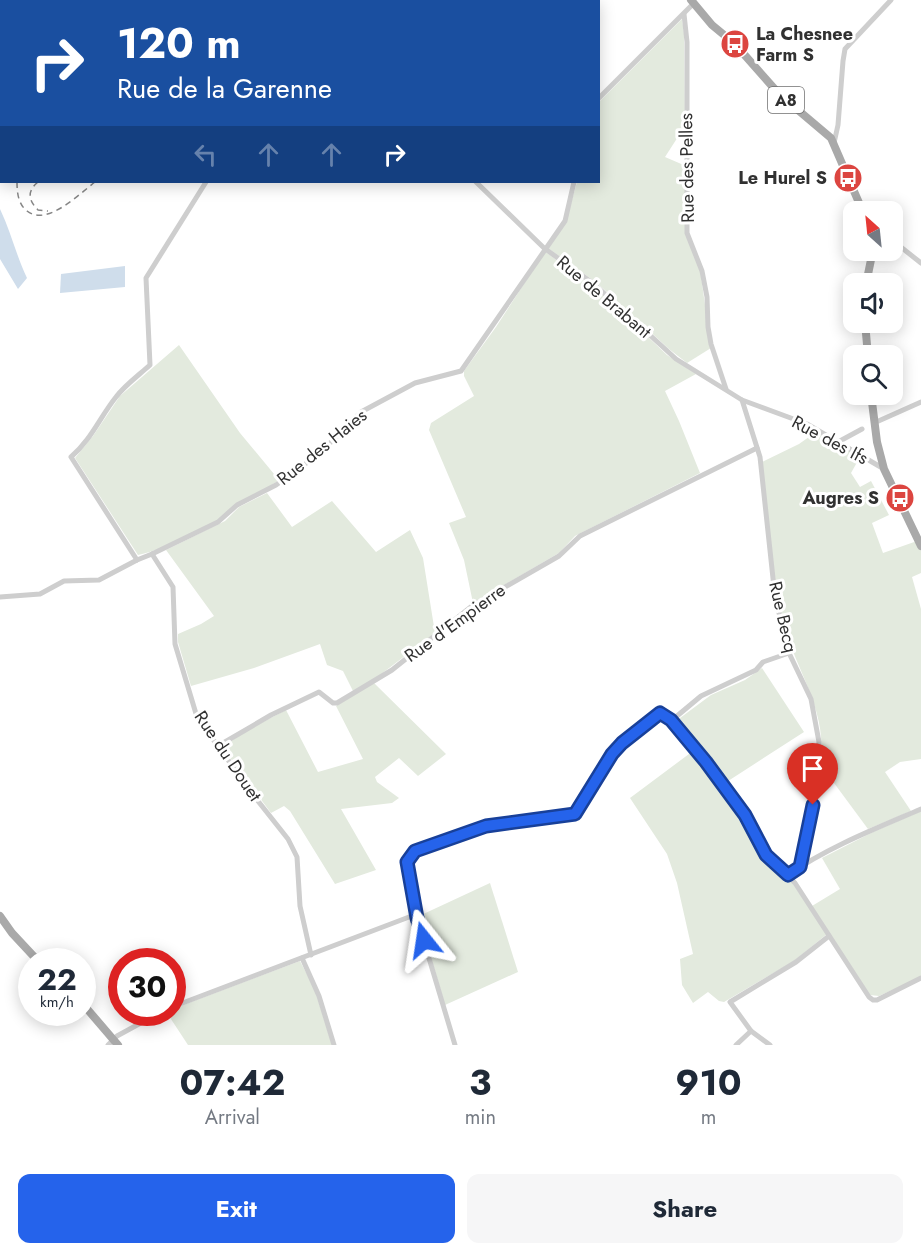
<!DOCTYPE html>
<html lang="en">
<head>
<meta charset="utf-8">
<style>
	:root { --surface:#fff; --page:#f6f6f7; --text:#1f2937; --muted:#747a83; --accent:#2563eb }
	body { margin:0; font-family:Jost,sans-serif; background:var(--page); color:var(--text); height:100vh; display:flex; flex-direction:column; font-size:22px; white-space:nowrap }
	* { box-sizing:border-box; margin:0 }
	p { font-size:20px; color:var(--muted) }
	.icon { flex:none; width:33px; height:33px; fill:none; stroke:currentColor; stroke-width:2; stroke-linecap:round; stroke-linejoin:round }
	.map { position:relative; height:1045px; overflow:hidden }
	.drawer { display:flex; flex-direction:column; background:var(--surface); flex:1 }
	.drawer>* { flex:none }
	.guide { position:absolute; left:0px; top:0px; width:600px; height:183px; box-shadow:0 3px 15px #0003; background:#1a4fa0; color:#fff; overflow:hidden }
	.needle { width:39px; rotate:333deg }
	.controls { position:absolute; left:843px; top:201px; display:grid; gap:12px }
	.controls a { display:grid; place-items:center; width:60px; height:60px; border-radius:12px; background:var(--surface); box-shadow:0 3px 15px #0003; font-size:30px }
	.speed { position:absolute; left:18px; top:948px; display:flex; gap:12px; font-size:30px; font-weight:700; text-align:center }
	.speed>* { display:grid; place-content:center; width:78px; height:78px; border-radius:50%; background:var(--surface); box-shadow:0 3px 15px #0003; line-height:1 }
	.speed small { font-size:15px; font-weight:400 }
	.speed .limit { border:9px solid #d22; background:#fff; color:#111 }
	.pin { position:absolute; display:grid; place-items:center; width:51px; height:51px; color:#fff; margin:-62px -26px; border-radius:50% 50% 50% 0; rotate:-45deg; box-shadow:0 0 6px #0007 }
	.pin .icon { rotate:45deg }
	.me { position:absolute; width:66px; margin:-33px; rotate:345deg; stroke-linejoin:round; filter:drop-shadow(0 0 4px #0008) }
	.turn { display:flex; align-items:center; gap:21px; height:126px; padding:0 18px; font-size:27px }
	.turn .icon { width:78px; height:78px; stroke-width:2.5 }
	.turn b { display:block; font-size:42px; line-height:51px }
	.lanes { display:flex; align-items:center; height:57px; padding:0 18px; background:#0003; justify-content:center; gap:30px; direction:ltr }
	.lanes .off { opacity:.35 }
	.eta { display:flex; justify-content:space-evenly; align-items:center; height:102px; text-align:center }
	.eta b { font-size:36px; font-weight:700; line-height:42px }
	.cta { display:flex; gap:12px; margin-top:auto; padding:12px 18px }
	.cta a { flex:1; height:69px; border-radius:12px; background:var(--accent); color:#fff; font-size:24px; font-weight:700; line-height:69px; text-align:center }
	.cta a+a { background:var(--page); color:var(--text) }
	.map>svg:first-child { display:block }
	.green { fill:#e3eade }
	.water { fill:#cfddeb }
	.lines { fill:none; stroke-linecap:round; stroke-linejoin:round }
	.minor { stroke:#cecece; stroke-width:5 }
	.primary { stroke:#a9a9a9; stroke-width:8 }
	.rail { stroke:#868686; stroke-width:1.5; stroke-dasharray:6 4.5; stroke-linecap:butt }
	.route-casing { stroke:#184099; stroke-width:15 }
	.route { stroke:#2563eb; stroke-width:10 }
	.labels { text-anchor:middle; stroke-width:6; stroke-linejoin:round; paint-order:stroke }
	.shield { fill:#fff; stroke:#6f6f6f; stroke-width:1.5 }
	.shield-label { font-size:16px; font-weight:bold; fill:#313131 }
	.poi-label { font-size:18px; font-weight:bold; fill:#313131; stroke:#fff; text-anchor:end }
	.street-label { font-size:18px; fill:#313131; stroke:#fff }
</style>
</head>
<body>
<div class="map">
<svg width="921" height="1045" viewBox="0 0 921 1045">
	<rect width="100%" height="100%" fill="#fff"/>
	<!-- green -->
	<g class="green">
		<polygon points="682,19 684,33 685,130 683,129 665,157 686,166 686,231 700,269 711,348 687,363 669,349 597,283 548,248 566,221 577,182 598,182 599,102"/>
		<polygon points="544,253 547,253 604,295 667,355 696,374 665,391 679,421 700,473 575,536 559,553 473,603 464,560 449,523 466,517 429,430 431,423 474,396 464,376 464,371 496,327"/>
		<path d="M179 345 240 433 279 480C238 507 187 544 138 555L75 458 93 436 120 396Z"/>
		<path d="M816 432 860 457 851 473 860 487 871 481 889 515 872 523 883 553 917 541 921 551V573L912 577 921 609V759L900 762 885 772 911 811 868 829 820 764C829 710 795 671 783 620 770 569 768 514 762 462L799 444Z"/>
		<polygon points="267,493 292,527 332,501 376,552 410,530 423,558 435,633 376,678 353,691 343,671 327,665 320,644 254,668 191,686 178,642 178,634 201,624 214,616 166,550 225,521 239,507"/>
		<polygon points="762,668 804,732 725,783 676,721 711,695 745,680"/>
		<polygon points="374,683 446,754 418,776 399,758 375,777 377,782 399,798 392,803 341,809 376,870 335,884 290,811 284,806 271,813 222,747 248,730 286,710 318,772 363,759 336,706"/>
		<polygon points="693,751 744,816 762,855 791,881 827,934 794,961 724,1002 719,1001 708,992 693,1003 682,985 680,959 693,954 677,883 667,854 630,798"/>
		<polygon points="921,811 921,977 879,996 870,995 812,906 840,889 822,858 871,833"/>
		<polygon points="490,883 518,972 445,1005 419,916"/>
		<polygon points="300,961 315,990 332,1045 188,1045 167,1013 172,1012 173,1010 186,1004"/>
	</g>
	<!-- water -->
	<g class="water">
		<path d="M0 209C11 232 16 255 27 278L18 289 0 259Z"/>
		<polygon points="125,266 125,287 60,293 61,274"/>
	</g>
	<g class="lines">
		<!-- minor -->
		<g class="minor">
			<polyline points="60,0 61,2"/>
			<polyline points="684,14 687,42 687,233 702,271 707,297 708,327 711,344 726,389"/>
			<polyline points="0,88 2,87"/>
			<polyline points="598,99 693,4"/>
			<polyline points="834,143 838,125 843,61 845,49 891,0"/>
			<polyline points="476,182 544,248 594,284 676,359 742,400 807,424 884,469"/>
			<polyline points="892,243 897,244 921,263"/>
			<polyline points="742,400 760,457 775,597 789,653 811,699 819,742 811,820 799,867"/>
			<polyline points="874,423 921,402"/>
			<polyline points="838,442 862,429"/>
			<polyline points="152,554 173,587 175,644 197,717 254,796 288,839 297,857 300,906 311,955"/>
			<path d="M137 560 71 457C91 440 100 417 116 397 125 385 139 375 150 365L146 278 206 182"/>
			<polyline points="0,597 40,594 64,581 99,580 137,560 152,554 218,522 237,505 276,485 319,454 361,412 415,383 461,371 565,221 574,182"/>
			<polyline points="671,721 701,696 756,670 763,662 789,653"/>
			<polyline points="218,746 271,715 319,692 333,703 337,703 392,670 472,606 559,556 580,536 757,448"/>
			<path d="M788 875C828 847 877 828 921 809"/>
			<polyline points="302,958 319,996 334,1045"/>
			<polyline points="172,1007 417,914"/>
			<polyline points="108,1045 117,1036 161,1012"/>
			<polyline points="455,1045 417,918 407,862 415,851 486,826 575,814 612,755 622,743 660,713 671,721 706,762 734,799 767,855 795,883 869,997 873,1000 877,1000 921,978"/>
			<polyline points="736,1045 751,1031"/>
			<polyline points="770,1045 751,1031 730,1002 796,962 829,936"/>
		</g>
		<!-- primary -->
		<g class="primary">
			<polyline points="691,0 712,25 735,44 779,94 831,138 863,212"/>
			<polyline points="866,284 873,250"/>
			<polyline points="865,322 868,356"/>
			<polyline points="871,394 877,442 884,469 921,546"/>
			<polyline points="0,916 12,933 39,962"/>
			<polyline points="82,1003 118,1045"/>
		</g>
		<!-- rail -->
		<g class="rail">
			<path d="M17 182C17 192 18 204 27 211 47 227 79 194 95 182"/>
			<path d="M38 182C27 191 28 200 38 210L48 211"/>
		</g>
	</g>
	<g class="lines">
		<!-- route casing -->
		<g class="route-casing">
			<polyline id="route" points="424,940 417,918 407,862 415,851 486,826 575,814 612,754 622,743 660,713 671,720 706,762 745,815 766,855 788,875 800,867 813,805"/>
		</g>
		<!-- route -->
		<use href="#route" class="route"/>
	</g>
	<!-- icons -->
	<defs>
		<g id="bus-disc" transform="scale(1.5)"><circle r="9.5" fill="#dc4540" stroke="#fff"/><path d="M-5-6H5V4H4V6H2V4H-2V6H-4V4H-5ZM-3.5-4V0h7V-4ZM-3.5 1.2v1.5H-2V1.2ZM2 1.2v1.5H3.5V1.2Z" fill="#fff"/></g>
	</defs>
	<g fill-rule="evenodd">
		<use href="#bus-disc" x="735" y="44"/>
		<use href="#bus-disc" x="848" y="178"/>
		<use href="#bus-disc" x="900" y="498"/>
	</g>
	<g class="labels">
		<!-- shield labels -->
		<rect class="shield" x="768" y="87" width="36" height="26" rx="4.5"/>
		<g class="shield-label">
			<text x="786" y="106">A8</text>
		</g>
		<!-- poi labels -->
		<g class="poi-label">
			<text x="756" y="40" text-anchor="start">La Chesnee<tspan x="756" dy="21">Farm S</tspan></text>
			<text x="827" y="184">Le Hurel S</text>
			<text x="879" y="504">Augres S</text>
		</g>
		<!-- street labels -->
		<g class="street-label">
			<text transform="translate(687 168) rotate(-91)" y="6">Rue des Pelles</text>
			<text transform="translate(604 297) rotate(40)" y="6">Rue de Brabant</text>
			<text transform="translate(830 440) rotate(28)" y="6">Rue des Ifs</text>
			<text transform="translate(322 447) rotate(-39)" y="6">Rue des Haies</text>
			<text transform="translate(783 617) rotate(77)" y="6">Rue Becq</text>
			<text transform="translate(455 623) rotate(-36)" y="6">Rue d'Empierre</text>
			<text transform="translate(228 756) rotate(56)" y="6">Rue du Douet</text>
		</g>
	</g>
</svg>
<div class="controls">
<a><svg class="needle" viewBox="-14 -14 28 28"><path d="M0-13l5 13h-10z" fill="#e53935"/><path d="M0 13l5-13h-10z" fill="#747a83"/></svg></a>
<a><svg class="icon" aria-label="sound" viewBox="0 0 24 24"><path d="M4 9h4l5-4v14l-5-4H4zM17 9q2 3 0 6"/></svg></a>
<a><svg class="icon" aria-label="search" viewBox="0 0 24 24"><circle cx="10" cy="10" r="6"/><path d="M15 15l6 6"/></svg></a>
</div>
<div class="speed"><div>22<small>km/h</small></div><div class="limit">30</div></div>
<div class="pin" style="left:813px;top:805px;background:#d93025"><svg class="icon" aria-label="arrive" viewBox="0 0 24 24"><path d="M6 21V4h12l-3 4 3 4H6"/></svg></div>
<svg class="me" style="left:424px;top:940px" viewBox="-20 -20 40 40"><path d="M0-17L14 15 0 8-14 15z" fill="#2563eb" stroke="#fff" stroke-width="4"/></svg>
<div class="guide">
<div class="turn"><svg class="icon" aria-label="right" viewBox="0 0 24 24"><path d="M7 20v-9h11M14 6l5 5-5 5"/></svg><div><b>120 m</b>Rue de la Garenne</div></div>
<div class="lanes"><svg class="icon off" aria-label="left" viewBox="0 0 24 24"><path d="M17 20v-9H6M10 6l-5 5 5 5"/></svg><svg class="icon off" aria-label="ahead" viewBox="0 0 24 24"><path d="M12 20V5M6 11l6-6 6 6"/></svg><svg class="icon off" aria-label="ahead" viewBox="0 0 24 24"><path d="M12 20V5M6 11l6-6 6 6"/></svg><svg class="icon" aria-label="right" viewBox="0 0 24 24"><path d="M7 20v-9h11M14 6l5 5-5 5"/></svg></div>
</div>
</div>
<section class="drawer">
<div class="eta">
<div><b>07:42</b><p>Arrival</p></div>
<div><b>3</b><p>min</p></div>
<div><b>910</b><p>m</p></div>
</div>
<div class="cta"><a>Exit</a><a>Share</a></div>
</section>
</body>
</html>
